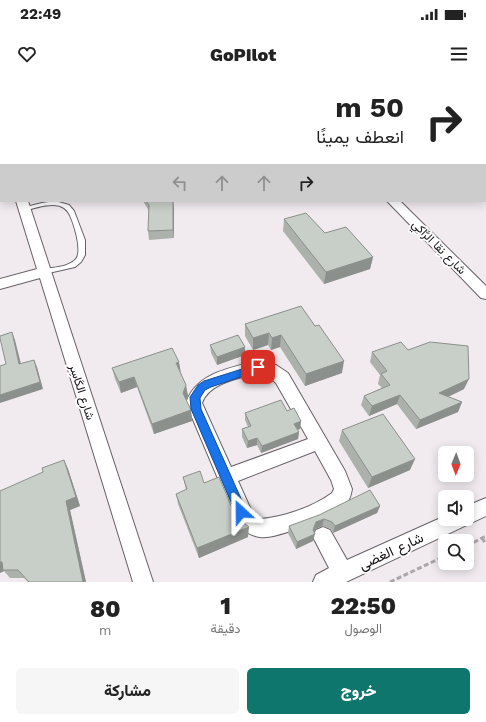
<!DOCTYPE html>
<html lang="ar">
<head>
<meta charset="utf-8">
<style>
	:root { --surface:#fff; --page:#f6f6f6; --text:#222; --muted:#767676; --accent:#0f766e }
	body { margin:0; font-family:"Work Sans",Vazirmatn,sans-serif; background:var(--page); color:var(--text); direction:rtl; height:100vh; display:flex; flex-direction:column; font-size:15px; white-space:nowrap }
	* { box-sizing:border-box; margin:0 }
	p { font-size:13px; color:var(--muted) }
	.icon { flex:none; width:22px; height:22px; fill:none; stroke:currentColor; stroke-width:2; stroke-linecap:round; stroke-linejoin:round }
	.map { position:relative; height:502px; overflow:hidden; direction:ltr }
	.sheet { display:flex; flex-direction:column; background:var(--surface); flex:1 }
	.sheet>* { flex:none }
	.hud { position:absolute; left:0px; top:0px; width:486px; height:122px; box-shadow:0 2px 10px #0003; direction:rtl; background:#fff; color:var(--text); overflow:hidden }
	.needle { width:26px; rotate:181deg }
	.buttons { position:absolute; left:438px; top:366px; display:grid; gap:8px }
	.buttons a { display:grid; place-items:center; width:36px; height:36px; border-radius:6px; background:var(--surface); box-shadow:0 2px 10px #0003; font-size:20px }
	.pin { position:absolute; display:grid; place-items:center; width:34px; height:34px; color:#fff; margin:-17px; border-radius:8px; box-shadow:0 2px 6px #0006 }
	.me { position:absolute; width:44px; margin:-22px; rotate:336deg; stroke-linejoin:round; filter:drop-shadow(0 0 3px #0008) }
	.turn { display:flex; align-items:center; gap:14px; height:84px; padding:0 16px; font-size:18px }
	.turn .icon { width:52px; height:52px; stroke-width:2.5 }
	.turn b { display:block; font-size:28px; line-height:34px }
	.lanes { display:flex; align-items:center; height:38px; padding:0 16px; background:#0003; justify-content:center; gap:20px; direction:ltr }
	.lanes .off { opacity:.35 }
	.eta { display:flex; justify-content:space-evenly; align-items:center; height:68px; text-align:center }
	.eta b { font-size:24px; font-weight:800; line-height:28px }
	.primary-button { display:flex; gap:8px; margin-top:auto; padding:8px 16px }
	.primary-button a { flex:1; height:46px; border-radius:6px; background:var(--accent); color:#fff; font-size:16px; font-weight:800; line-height:46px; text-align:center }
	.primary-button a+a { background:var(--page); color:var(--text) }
	.status { display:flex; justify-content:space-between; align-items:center; height:28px; padding:0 20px; background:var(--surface); direction:ltr }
	.status svg { height:11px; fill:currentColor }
	header { display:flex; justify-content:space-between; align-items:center; height:52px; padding:0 16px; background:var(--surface); font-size:18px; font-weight:800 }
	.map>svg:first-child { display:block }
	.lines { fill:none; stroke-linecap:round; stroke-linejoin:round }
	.service-casing { stroke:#676267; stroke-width:2 }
	.minor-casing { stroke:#676267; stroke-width:2 }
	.path { stroke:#aaa6aa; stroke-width:3; stroke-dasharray:5 2.5; stroke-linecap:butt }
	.service { fill:#fff; fill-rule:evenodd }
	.minor { fill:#fff; fill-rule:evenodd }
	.wall { fill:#acb1ac }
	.shaded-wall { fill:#8c908c }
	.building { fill:#c8cec8; stroke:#8c908c }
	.route { fill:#1a73e8; stroke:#114b97 }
	.labels { text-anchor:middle; stroke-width:3.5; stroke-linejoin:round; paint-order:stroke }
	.street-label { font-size:12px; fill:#110f11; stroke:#fff }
	.near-street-label { font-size:14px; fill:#110f11; stroke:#fff }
</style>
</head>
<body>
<div class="status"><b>22:49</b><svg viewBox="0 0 49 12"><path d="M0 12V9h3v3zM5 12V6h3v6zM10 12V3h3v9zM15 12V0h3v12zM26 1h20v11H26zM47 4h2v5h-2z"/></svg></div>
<header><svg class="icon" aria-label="menu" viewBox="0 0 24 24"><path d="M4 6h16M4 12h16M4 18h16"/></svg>GoPilot<svg class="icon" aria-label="heart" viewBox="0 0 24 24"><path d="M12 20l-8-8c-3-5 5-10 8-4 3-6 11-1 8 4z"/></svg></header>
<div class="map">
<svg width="486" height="502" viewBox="0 0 486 502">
	<rect width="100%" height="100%" fill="#f1ebf0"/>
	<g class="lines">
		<!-- service casing -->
		<g class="service-casing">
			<path id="service" d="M55 121 69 125 74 131 85 160V175L81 182 75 187 44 194H41L40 192 41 190C52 187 68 188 76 179 83 170 73 140 68 132 66 129 63 127 60 126 49 123 35 128 24 131L21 129 22 128 42 123Z"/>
		</g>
		<!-- minor casing -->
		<g class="minor-casing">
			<g id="minor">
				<polygon points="267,0 277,0 278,1 268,1"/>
				<rect x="0" y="37" width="1" height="9"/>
				<polygon points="16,121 28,121 153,502 133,502 40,198 0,209 0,199 37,189"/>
				<polygon points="387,121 400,121 486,206 486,219 481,218"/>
				<path d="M257 281 276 285 288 293 345 391 352 409C351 415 349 422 344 426 333 436 275 460 260 457 252 456 244 451 238 446L186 323C196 293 230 288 257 281ZM257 293 265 294 276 303 308 359 231 387 202 323C209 303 239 298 257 293ZM315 371 331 400 334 409 332 413C313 427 284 437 261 439L252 432 238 401Z"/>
				<polygon points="486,418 486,436 346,502 313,502 316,495 329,488 313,457 316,450 323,447 330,450 347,480 445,436 445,439 467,439 467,426"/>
			</g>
		</g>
		<!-- path -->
		<g class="path">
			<polyline points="482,458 486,464"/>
			<polyline points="467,466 486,456"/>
			<polyline points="390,502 445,476"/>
		</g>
		<!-- service -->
		<use href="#service" class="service"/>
		<!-- minor -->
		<use href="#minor" class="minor"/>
	</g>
	<!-- wall -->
	<g class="wall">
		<polygon points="95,0 210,0 208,1 96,1"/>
		<polygon points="143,121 173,121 174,129 174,158 149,160 148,151 149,131"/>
		<polygon points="284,139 325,153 373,177 370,189 324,204 283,151"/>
		<polygon points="301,226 342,293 305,306 280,267 271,270 268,265 253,270 245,256 245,244"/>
		<polygon points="210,265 245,275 217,285 211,273"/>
		<polygon points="408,270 464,309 448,317 462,322 458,332 416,349 397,324 369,336 361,325 364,316 382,308 378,304 380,295 370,282 372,272"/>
		<polygon points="112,288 181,293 188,316 186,320 191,330 192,341 154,354 137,307 121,313 115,299"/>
		<polygon points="287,331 301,341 300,349 297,350 299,352 298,359 261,373 257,365 247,368 242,357 242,349 248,347 245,340 245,333"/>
		<polygon points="342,350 410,390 368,408 339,361"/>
		<polygon points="64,380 68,389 80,426 70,430 86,502 28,502 24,498 10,498 4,491 0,493 0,464 43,392"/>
		<polygon points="183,397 204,403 248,457 199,478 178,424 176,414 186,410"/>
		<polygon points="380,426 377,433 333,453 331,449 322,446 315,449 314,451 313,461 296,469 288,453 289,446"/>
	</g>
	<!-- shaded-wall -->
	<g class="shaded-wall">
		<polygon points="199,0 210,0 208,1 199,1"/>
		<polygon points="226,0 239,0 234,1 226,1"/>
		<polygon points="173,121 174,129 174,158 173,150"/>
		<polygon points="373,177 370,189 324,204 326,192"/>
		<polygon points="12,252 15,260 23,292 19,284"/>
		<polygon points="269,253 268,265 253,270 253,258"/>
		<polygon points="281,255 280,267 271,270 272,258"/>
		<polygon points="245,267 245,275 217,285 217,277"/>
		<polygon points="34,280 37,287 43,309 0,323 0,315"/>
		<polygon points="344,281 342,293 305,306 306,294"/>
		<polygon points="179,282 181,293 176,283"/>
		<polygon points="134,297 137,307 121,313 119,302"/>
		<polygon points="469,299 464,309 435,323 439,313"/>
		<polygon points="186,305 188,316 185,324 183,313"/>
		<polygon points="400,315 397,324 369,336 372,326"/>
		<polygon points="462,322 458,332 416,349 420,340"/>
		<polygon points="191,330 192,341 154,354 152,344"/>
		<polygon points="301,341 300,349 293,351 294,344"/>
		<polygon points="299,352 298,359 261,373 262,366"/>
		<polygon points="257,358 257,365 247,368 248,361"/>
		<polygon points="415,379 410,390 368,408 372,397"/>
		<polygon points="64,380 68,389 80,426 70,430 86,502 83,502 66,421"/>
		<polygon points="380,426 377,433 333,453 335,446"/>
		<polygon points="324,439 322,446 315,449 312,456 315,454 313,461 296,469 297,462 313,450 316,442"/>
		<polygon points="249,447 248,457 199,478 197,468"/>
		<polygon points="0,482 2,482 3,490 4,491 0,493"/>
	</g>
	<!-- building -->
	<g class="building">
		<polygon points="96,0 159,0 160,1 97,1"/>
		<polygon points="146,121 173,121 173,150 148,151 149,125"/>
		<polygon points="306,133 325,153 346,147 373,177 326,192 284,139"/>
		<polygon points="301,226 315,246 319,245 344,281 306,294 281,255 272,258 269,253 253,258 245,244"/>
		<polygon points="12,252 19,284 34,280 40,302 0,315 0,286 6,284 0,258 0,256"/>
		<polygon points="238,255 245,267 217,277 210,265"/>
		<polygon points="401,262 408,270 430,262 468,266 469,299 439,313 462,322 420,340 400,315 372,326 364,316 390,305 381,294 387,291 372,272"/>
		<polygon points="172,268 179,282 176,283 186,305 183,313 191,330 152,344 134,297 119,302 112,288"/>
		<polygon points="281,320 287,331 294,328 301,341 294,344 299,352 262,366 257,358 248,361 242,349 251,346 245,333"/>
		<polygon points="383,334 415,379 372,397 342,350"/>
		<polygon points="64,380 76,417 66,421 83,502 29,502 18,490 3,490 2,482 0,482 0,411 43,392 42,388"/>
		<polygon points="200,391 204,403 219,397 236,437 249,447 197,468 176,414 187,409 183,397"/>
		<polygon points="370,410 380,426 335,446 332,442 324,439 316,442 313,450 315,454 297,462 289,446 319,435"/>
	</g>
	<!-- route -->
	<polygon class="route" points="258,284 262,287 261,290 211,307 205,310 200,318 201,329 247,432 246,436 241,437 237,436 191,329 190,317 198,305 204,301"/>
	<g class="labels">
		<!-- street labels -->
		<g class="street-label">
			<text transform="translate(439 167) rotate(45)" y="4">شارع نِقا الرَّاكِي</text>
			<text transform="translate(82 312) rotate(72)" y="4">شارع الكَاسِر</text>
		</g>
		<!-- near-street labels -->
		<g class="near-street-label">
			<text transform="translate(391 471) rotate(-25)" y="5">شارع الغضى</text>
		</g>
	</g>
</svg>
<div class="buttons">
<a><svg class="needle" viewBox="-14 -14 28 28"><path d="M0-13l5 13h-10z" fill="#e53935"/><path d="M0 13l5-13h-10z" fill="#767676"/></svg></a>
<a><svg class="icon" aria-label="sound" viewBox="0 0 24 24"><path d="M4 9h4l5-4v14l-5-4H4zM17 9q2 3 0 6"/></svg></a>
<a><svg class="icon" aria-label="search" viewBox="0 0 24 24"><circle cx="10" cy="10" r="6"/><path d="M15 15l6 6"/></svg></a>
</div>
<div class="pin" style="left:258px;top:287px;background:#d93025"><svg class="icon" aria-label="arrive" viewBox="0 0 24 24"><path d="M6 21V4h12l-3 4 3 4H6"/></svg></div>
<svg class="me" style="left:241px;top:432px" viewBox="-20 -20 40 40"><path d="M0-17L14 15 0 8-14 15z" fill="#1a73e8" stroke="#fff" stroke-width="4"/></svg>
<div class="hud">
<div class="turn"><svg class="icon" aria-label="right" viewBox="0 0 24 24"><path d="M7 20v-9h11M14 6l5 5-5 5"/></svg><div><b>50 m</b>انعطف يمينًا</div></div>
<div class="lanes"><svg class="icon off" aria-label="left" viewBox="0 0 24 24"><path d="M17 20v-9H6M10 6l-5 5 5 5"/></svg><svg class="icon off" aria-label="ahead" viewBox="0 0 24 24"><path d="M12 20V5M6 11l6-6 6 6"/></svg><svg class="icon off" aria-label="ahead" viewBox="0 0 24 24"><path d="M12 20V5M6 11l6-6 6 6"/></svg><svg class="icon" aria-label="right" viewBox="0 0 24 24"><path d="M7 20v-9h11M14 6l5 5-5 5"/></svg></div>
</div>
</div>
<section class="sheet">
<div class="eta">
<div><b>22:50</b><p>الوصول</p></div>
<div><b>1</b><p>دقيقة</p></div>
<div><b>80</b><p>m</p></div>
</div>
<div class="primary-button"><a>خروج</a><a>مشاركة</a></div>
</section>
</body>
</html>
